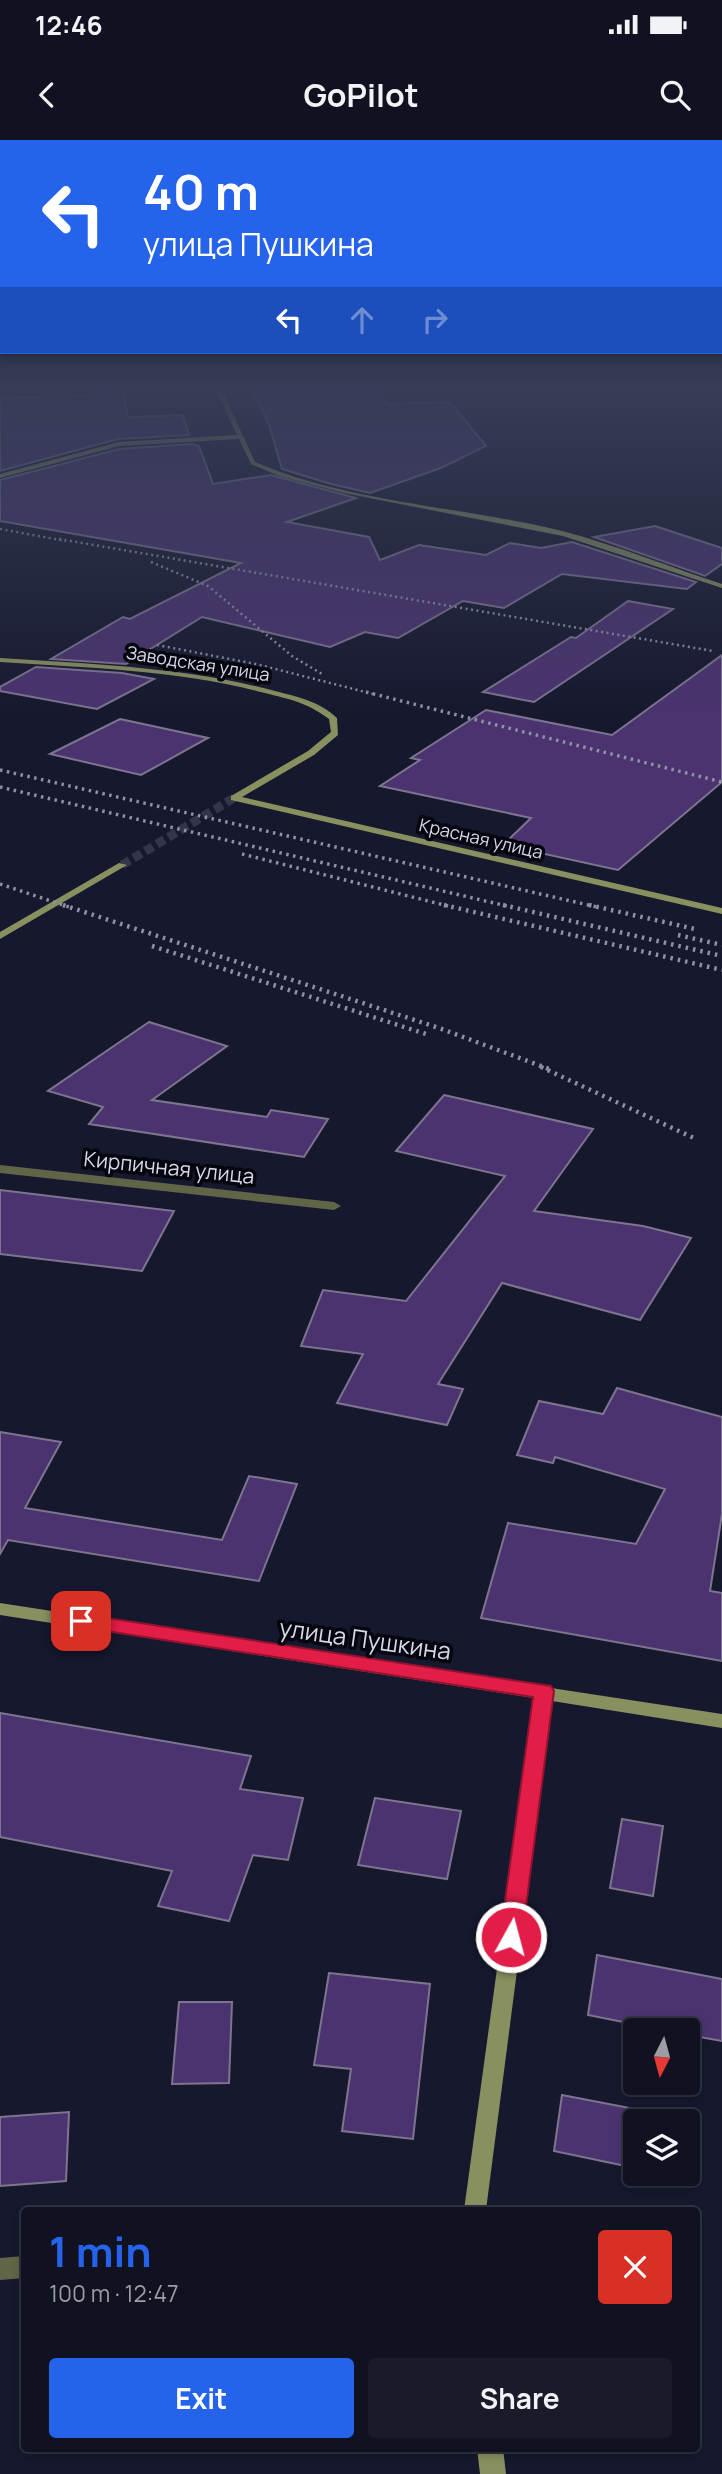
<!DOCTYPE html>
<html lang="en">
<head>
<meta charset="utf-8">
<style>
	:root { --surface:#101222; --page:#191b2a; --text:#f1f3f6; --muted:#9c9ea5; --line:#303240; --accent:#2563eb }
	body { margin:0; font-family:Manrope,sans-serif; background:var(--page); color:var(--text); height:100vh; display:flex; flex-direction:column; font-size:26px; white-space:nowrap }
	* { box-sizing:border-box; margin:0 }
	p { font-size:23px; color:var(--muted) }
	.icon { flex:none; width:38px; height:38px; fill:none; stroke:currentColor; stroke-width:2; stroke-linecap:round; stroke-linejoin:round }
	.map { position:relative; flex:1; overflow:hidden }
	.side { position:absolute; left:21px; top:2067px; width:679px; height:245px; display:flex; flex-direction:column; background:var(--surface); border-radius:7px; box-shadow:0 4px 10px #0003,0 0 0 2px var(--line) }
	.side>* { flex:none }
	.top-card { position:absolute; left:0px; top:0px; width:723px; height:214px; box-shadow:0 4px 10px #0003,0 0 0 2px var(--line); background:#2563eb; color:#fff; overflow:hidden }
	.needle { width:46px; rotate:186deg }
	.tools { position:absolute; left:623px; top:1878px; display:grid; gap:14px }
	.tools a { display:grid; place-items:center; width:77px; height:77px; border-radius:7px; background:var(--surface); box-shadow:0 4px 10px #0003,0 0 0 2px var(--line); font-size:35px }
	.pin { position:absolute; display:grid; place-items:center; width:60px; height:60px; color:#fff; margin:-30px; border-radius:14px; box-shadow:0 4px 10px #0006 }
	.me { position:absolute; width:77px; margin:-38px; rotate:7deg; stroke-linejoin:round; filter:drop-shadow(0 0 5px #0008) }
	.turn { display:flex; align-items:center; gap:24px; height:147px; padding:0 28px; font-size:32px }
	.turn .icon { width:91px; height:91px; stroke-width:2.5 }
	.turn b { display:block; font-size:49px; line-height:60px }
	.lanes { display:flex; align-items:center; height:66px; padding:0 28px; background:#0003; justify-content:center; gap:35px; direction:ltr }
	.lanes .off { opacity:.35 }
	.round { display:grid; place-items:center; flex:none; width:74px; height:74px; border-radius:7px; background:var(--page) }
	.head { display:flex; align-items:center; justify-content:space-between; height:119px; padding:0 28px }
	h1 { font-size:42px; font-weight:700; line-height:52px; color:var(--accent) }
	.button { display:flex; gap:14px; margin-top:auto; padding:14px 28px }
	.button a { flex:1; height:80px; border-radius:7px; background:var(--accent); color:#fff; font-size:28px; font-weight:700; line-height:80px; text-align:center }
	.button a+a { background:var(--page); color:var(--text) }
	.status { display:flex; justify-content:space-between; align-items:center; height:49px; padding:0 35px; background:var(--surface); direction:ltr }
	.status svg { height:19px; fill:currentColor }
	header { display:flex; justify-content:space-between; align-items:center; height:91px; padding:0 28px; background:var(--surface); font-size:32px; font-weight:700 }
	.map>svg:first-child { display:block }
	.building { fill:#4a336f; stroke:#7d7590; stroke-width:2 }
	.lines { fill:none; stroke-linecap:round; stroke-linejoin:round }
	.secondary-tunnel { stroke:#33354a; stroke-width:9; stroke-dasharray:9 4.5; stroke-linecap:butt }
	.street { fill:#606547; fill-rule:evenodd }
	.secondary { fill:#88905f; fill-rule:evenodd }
	.rail-far2 { stroke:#8f92a4; stroke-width:2.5; stroke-dasharray:2 3.5; stroke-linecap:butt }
	.rail-far1 { stroke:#8f92a4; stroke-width:3.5; stroke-dasharray:2.5 4.5; stroke-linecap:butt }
	.rail { stroke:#8f92a4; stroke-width:4.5; stroke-dasharray:2.5 5; stroke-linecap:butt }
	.route { fill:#e11d48; stroke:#92132f; stroke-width:2 }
	.labels { text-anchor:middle; stroke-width:7; stroke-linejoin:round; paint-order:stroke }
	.far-street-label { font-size:18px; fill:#d6d9e8; stroke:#04050d }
	.street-label { font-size:21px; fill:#d6d9e8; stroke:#04050d }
	.near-street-label { font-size:24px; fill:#d6d9e8; stroke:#04050d }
</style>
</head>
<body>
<div class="status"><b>12:46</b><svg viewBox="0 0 49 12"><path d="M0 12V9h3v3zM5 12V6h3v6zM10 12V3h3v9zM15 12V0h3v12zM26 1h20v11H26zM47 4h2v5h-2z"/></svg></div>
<header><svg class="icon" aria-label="back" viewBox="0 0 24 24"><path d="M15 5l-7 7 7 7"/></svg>GoPilot<svg class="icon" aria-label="search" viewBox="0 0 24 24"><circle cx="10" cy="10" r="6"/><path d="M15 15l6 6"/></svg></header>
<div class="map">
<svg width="722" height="2334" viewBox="0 0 722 2334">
	<rect width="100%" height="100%" fill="#16182e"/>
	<!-- building -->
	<g class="building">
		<polygon points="253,250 378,250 387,264 450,262 486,306 441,328 370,353 331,344 282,329 269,285"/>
		<polygon points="124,255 128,277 183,275 189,295 118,299 0,331 0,258"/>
		<polygon points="192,304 199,306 213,344 271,335 356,358 287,382 369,397 380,420 419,405 486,415 510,403 541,408 572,402 696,442 687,449 562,434 504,468 463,461 398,498 365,492 330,507 202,477 126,524 51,519 123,477 130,479 241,423 0,381 0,340 119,309"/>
		<polygon points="655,386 722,408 722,424 705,436 594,397"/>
		<polygon points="628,461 673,469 534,562 483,552 571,497 576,498"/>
		<polygon points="722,515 722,642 618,730 503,705 531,678 380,646 420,620 411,618 486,570 612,595"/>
		<polygon points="36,527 122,533 154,539 97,569 0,551 0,547"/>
		<polygon points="120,579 208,598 141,635 50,614"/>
		<polygon points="149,882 227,906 152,960 267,977 271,970 328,979 304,1017 89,984 103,967 48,951"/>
		<polygon points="444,955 593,989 534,1071 643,1086 691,1098 640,1180 502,1143 438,1244 463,1249 447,1285 337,1263 363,1214 301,1206 323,1150 406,1161 505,1036 396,1011"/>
		<polygon points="0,1050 174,1071 142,1131 0,1114"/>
		<polygon points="617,1248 722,1277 722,1374 710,1451 722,1453 722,1521 481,1478 508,1383 636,1404 665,1349 555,1317 553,1323 517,1315 539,1261 603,1274"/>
		<polygon points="0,1292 61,1302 25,1368 222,1400 249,1336 297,1344 259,1441 8,1400 0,1414"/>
		<polygon points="0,1573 251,1616 240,1649 303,1658 288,1720 253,1715 229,1781 158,1766 172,1731 0,1697"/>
		<polygon points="375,1658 461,1671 447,1739 358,1725"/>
		<polygon points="622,1679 663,1686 653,1756 610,1748"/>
		<polygon points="597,1815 722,1839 722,1901 688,1895 688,1890 663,1890 588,1875"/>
		<polygon points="329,1833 430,1844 413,1999 342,1991 351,1929 314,1925"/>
		<polygon points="179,1862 232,1862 229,1943 172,1944"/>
		<polygon points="562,1955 635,1969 635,2028 554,2011"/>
		<polygon points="69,1972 66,2041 0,2046 0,1977"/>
	</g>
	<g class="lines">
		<!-- secondary-tunnel -->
		<polyline class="secondary-tunnel" points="122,725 234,658"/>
		<!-- street -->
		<g class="street">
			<polygon points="0,1025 334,1062 341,1066 334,1070 0,1033"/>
			<polygon points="24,2116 24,2138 0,2140 0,2118"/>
		</g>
		<!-- secondary -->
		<g class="secondary">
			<path d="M216 250H222L255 322C353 364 463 366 566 392 618 406 670 427 722 444V448L563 396 344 353 279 336 251 324 239 299 119 306 0 338V334L119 302 237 295Z"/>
			<path d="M0 518C92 524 185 527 275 551 298 557 319 561 337 578L338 595 314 615 242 657 722 768V774L231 660V656L308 611 331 592 329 579C306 562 292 560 265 553 180 530 88 528 0 522Z"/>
			<polygon points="119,723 127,725 0,799 0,792"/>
			<polygon points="0,1463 539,1546 544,1544 551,1548 722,1574 722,1588 552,1561 486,2070 464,2070 534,1558 0,1475"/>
			<polygon points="477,2308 503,2308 506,2334 480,2334"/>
		</g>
		<!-- rail-far2 -->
		<g class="rail-far2">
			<polyline points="0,389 66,401"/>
			<polyline points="59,399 713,511"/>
			<polyline points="151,422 208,446 292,516 322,534"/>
			<polyline points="157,505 256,524 373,554"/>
		</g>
		<!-- rail-far1 -->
		<g class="rail-far1">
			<polyline points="366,552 722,642"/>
			<polyline points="0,630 597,767"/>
			<polyline points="0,647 511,767"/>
			<polyline points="242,714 452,767"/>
			<polyline points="0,744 69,767"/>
		</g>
		<!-- rail -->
		<g class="rail">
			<polyline points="63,765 439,888 549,929"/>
			<polyline points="444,765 722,830"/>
			<polyline points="503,765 722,816"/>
			<polyline points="589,765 695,789"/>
			<polyline points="678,795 722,805"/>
			<polyline points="152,806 426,894"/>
			<polyline points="541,927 696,999"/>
		</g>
	</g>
	<!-- sky -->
	<linearGradient id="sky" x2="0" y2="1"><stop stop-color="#0c0d19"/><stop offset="0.43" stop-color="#363d57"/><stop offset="1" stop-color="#363d57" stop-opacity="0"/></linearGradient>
	<rect width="722" height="576" fill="url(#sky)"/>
	<!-- route -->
	<polygon class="route" points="81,1474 551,1546 554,1551 522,1797 519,1804 511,1807 503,1804 500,1797 533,1557 74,1486 71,1481 74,1476"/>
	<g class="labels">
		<!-- far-street labels -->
		<g class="far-street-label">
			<text transform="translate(198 524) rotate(9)" y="6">Заводская улица</text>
			<text transform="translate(481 699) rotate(13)" y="6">Красная улица</text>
		</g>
		<!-- street labels -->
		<g class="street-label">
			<text transform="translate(169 1028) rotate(6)" y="7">Кирпичная улица</text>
		</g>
		<!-- near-street labels -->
		<g class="near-street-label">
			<text transform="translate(365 1500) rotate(8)" y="8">улица Пушкина</text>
		</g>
	</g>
</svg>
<div class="tools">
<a><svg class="needle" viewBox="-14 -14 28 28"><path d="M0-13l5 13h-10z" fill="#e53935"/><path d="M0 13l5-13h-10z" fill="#9c9ea5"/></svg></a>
<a><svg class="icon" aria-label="layers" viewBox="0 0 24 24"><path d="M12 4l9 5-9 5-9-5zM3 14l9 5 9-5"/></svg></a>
</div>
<div class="pin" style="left:81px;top:1481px;background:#d93025"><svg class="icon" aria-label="arrive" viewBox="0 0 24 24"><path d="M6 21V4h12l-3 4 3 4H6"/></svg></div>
<svg class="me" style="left:511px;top:1797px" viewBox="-20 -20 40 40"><circle r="17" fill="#e11d48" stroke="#fff" stroke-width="3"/><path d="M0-11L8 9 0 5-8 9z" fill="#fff"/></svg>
<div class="top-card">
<div class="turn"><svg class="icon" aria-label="left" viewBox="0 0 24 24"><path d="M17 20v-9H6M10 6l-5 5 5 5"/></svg><div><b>40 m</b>улица Пушкина</div></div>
<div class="lanes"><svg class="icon" aria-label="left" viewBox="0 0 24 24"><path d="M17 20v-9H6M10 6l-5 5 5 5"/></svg><svg class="icon off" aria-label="ahead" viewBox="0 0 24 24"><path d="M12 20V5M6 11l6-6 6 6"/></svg><svg class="icon off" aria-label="right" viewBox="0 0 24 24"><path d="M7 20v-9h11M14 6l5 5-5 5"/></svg></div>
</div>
<section class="side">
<div class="head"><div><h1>1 min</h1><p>100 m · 12:47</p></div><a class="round" style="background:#d93025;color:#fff"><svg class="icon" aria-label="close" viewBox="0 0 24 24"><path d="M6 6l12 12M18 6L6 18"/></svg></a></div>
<div class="button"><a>Exit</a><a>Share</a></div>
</section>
</div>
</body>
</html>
